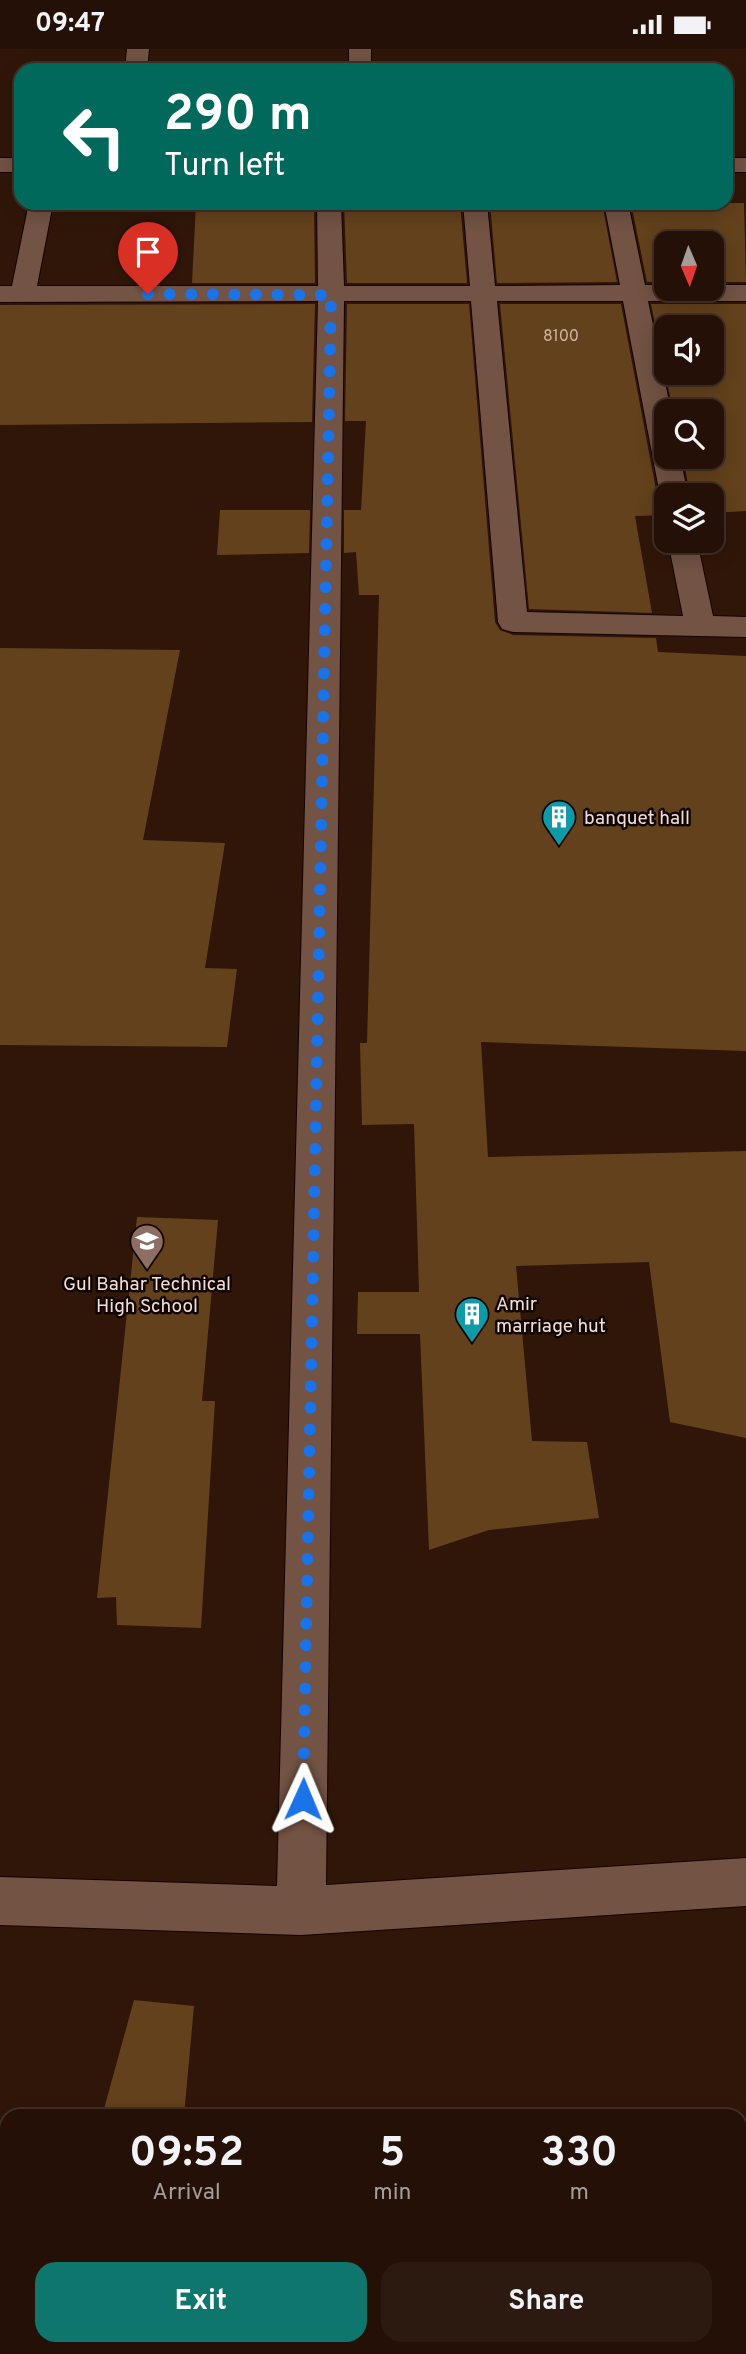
<!DOCTYPE html>
<html lang="en">
<head>
<meta charset="utf-8">
<style>
	:root { --surface:#241006; --page:#2c1910; --text:#f1f3f6; --muted:#a39d9b; --line:#413028; --accent:#0f766e }
	body { margin:0; font-family:Overpass,sans-serif; background:var(--page); color:var(--text); height:100vh; display:flex; flex-direction:column; font-size:26px; white-space:nowrap }
	* { box-sizing:border-box; margin:0 }
	p { font-size:23px; color:var(--muted) }
	.icon { flex:none; width:38px; height:38px; fill:none; stroke:currentColor; stroke-width:2; stroke-linecap:round; stroke-linejoin:round }
	.map { position:relative; flex:1; overflow:hidden }
	.panel { position:absolute; left:0px; top:2060px; width:747px; height:247px; display:flex; flex-direction:column; background:var(--surface); border-radius:21px 21px 0 0; box-shadow:0 4px 18px #0003,0 0 0 2px var(--line) }
	.panel>* { flex:none }
	.hud { position:absolute; left:14px; top:14px; width:719px; height:147px; border-radius:21px; box-shadow:0 4px 18px #0003,0 0 0 2px var(--line); background:#00695c; color:#fff; overflow:hidden }
	.needle { width:46px; rotate:178deg }
	.controls { position:absolute; left:654px; top:182px; display:grid; gap:14px }
	.controls a { display:grid; place-items:center; width:70px; height:70px; border-radius:14px; background:var(--surface); box-shadow:0 4px 18px #0003,0 0 0 2px var(--line); font-size:35px }
	.pin { position:absolute; display:grid; place-items:center; width:60px; height:60px; color:#fff; margin:-72px -30px; border-radius:50% 50% 50% 0; rotate:-45deg; box-shadow:0 0 7px #0007 }
	.pin .icon { rotate:45deg }
	.me { position:absolute; width:77px; margin:-38px; rotate:1deg; stroke-linejoin:round; filter:drop-shadow(0 0 5px #0008) }
	.turn { display:flex; align-items:center; gap:24px; height:147px; padding:0 35px; font-size:32px }
	.turn .icon { width:91px; height:91px; stroke-width:2.5 }
	.turn b { display:block; font-size:49px; line-height:60px }
	.eta { display:flex; justify-content:space-evenly; align-items:center; height:119px; text-align:center }
	.eta b { font-size:42px; font-weight:700; line-height:49px }
	.action { display:flex; gap:14px; margin-top:auto; padding:14px 35px }
	.action a { flex:1; height:80px; border-radius:21px; background:var(--accent); color:#fff; font-size:28px; font-weight:700; line-height:80px; text-align:center }
	.action a+a { background:var(--page); color:var(--text) }
	.status { display:flex; justify-content:space-between; align-items:center; height:49px; padding:0 35px; background:var(--surface); direction:ltr }
	.status svg { height:19px; fill:currentColor }
	.map>svg:first-child { display:block }
	.water { fill:#317580 }
	.building { fill:#63411c; fill-rule:evenodd }
	.lines { fill:none; stroke-linecap:round; stroke-linejoin:round }
	.street-casing { stroke:#160200; stroke-width:2 }
	.secondary-casing { stroke:#160200; stroke-width:2 }
	.street { fill:#725344; fill-rule:evenodd }
	.secondary { fill:#725344; fill-rule:evenodd }
	.route { stroke:#1a73e8; stroke-width:12; stroke-dasharray:0 21.6 }
	.labels { text-anchor:middle; stroke-width:5; stroke-linejoin:round; paint-order:stroke }
	.number-label { font-size:16px; fill:#ceb7a7 }
	.poi-label { font-size:19px; fill:#f1ded5; stroke:#100502; text-anchor:start }
</style>
</head>
<body>
<div class="status"><b>09:47</b><svg viewBox="0 0 49 12"><path d="M0 12V9h3v3zM5 12V6h3v6zM10 12V3h3v9zM15 12V0h3v12zM26 1h20v11H26zM47 4h2v5h-2z"/></svg></div>
<div class="map">
<svg width="746" height="2305" viewBox="0 0 746 2305">
	<rect width="100%" height="100%" fill="#301608"/>
	<!-- water -->
	<rect class="water" x="0" y="2147" width="7" height="78"/>
	<!-- building -->
	<g class="building">
		<polygon points="196,154 314,154 315,234 192,234"/>
		<polygon points="344,154 460,154 467,234 347,234"/>
		<polygon points="490,154 602,154 617,233 497,234"/>
		<polygon points="631,154 744,154 746,233 712,233 712,194 667,194 667,233 647,233"/>
		<polygon points="315,255 312,373 0,376 0,256"/>
		<polygon points="347,255 469,255 495,573 500,581 513,586 656,589 658,603 746,607 746,1002 481,993 488,1108 746,1102 746,1389 670,1373 649,1213 516,1217 532,1392 587,1393 599,1469 489,1481 429,1501 420,1285 357,1285 358,1243 419,1243 414,1075 362,1076 360,994 367,994 379,546 359,546 356,503 344,504 344,461 361,461 366,372 345,372"/>
		<polygon points="500,255 621,255 657,446 667,456 667,466 635,467 652,564 529,560"/>
		<path d="M651 255H746V462L712 464V446H690L683 408H712V362H673ZM667 278H712V324H667Z"/>
		<polygon points="220,461 310,461 309,504 217,506"/>
		<polygon points="0,599 180,601 143,791 225,794 205,919 237,920 227,998 0,996"/>
		<polygon points="137,1168 218,1171 202,1352 215,1352 201,1579 117,1576 116,1548 97,1549"/>
		<polygon points="134,1951 194,1957 184,2067 102,2067"/>
	</g>
	<g class="lines">
		<!-- street casing -->
		<g class="street-casing">
			<g id="street">
				<polygon points="127,0 149,0 147,21 125,21"/>
				<rect x="349" y="0" width="22" height="21"/>
				<polygon points="29,154 53,154 37,237 318,237 317,154 341,154 344,237 470,237 463,154 487,154 495,237 620,236 604,154 628,154 645,236 667,236 667,240 712,240 712,236 746,236 746,252 648,252 671,362 667,362 667,408 680,408 688,446 667,446 667,453 660,446 623,252 497,252 527,563 683,567 668,492 697,492 713,567 746,568 746,588 513,583 502,580 498,573 471,252 344,252 326,1836 746,1809 746,1857 301,1886 0,1876 0,1828 277,1837 318,252 0,253 0,237 12,237"/>
				<rect x="0" y="2087" width="7" height="52"/>
				<rect x="740" y="2112" width="6" height="52"/>
				<rect x="0" y="2242" width="7" height="54"/>
				<polygon points="740,2263 746,2263 746,2305 719,2305 717,2300 740,2300"/>
			</g>
		</g>
		<!-- secondary casing -->
		<g class="secondary-casing">
			<g id="secondary">
				<rect x="0" y="109" width="21" height="14"/>
				<rect x="726" y="109" width="20" height="14"/>
			</g>
		</g>
		<!-- street -->
		<use href="#street" class="street"/>
		<!-- secondary -->
		<use href="#secondary" class="secondary"/>
	</g>
	<g class="lines">
		<!-- route -->
		<polyline class="route" points="148,245 331,246 303,1750"/>
	</g>
	<!-- icons -->
	<defs>
		<g id="building-pin" transform="scale(1.75)"><path d="M0 17L-7.5 6A9.5 9.5 0 1 1 7.5 6Z" fill="#0f9aa8" stroke="#100502"/><path d="M-4-6H4V6H1V3H-1V6H-4ZM-2.5-4.3h1.7v1.8h-1.7ZM.8-4.3h1.7v1.8H.8ZM-2.5-1h1.7V.8h-1.7ZM.8-1h1.7V.8H.8Z" fill="#fff"/></g>
		<g id="school-pin" transform="scale(1.75)"><path d="M0 17L-7.5 6A9.5 9.5 0 1 1 7.5 6Z" fill="#8d6e63" stroke="#100502"/><path d="M0-5L7-2L0 1L-7-2ZM-4 1L0 2.5L4 1V4Q0 6-4 4Z" fill="#fff"/></g>
	</defs>
	<g fill-rule="evenodd">
		<use href="#building-pin" x="559" y="768"/>
		<use href="#school-pin" x="147" y="1192"/>
		<use href="#building-pin" x="472" y="1265"/>
	</g>
	<g class="labels">
		<!-- number labels -->
		<g class="number-label">
			<text x="561" y="292">8100</text>
		</g>
		<!-- poi labels -->
		<g class="poi-label">
			<text x="584" y="775">banquet hall</text>
			<text x="147" y="1241" text-anchor="middle">Gul Bahar Technical<tspan x="147" dy="22">High School</tspan></text>
			<text x="496" y="1261">Amir<tspan x="496" dy="22">marriage hut</tspan></text>
		</g>
	</g>
</svg>
<div class="controls">
<a><svg class="needle" viewBox="-14 -14 28 28"><path d="M0-13l5 13h-10z" fill="#e53935"/><path d="M0 13l5-13h-10z" fill="#a39d9b"/></svg></a>
<a><svg class="icon" aria-label="sound" viewBox="0 0 24 24"><path d="M4 9h4l5-4v14l-5-4H4zM17 9q2 3 0 6"/></svg></a>
<a><svg class="icon" aria-label="search" viewBox="0 0 24 24"><circle cx="10" cy="10" r="6"/><path d="M15 15l6 6"/></svg></a>
<a><svg class="icon" aria-label="layers" viewBox="0 0 24 24"><path d="M12 4l9 5-9 5-9-5zM3 14l9 5 9-5"/></svg></a>
</div>
<div class="pin" style="left:148px;top:245px;background:#d93025"><svg class="icon" aria-label="arrive" viewBox="0 0 24 24"><path d="M6 21V4h12l-3 4 3 4H6"/></svg></div>
<svg class="me" style="left:303px;top:1750px" viewBox="-20 -20 40 40"><path d="M0-17L14 15 0 8-14 15z" fill="#1a73e8" stroke="#fff" stroke-width="4"/></svg>
<div class="hud">
<div class="turn"><svg class="icon" aria-label="left" viewBox="0 0 24 24"><path d="M17 20v-9H6M10 6l-5 5 5 5"/></svg><div><b>290 m</b>Turn left</div></div>
</div>
<section class="panel">
<div class="eta">
<div><b>09:52</b><p>Arrival</p></div>
<div><b>5</b><p>min</p></div>
<div><b>330</b><p>m</p></div>
</div>
<div class="action"><a>Exit</a><a>Share</a></div>
</section>
</div>
</body>
</html>
